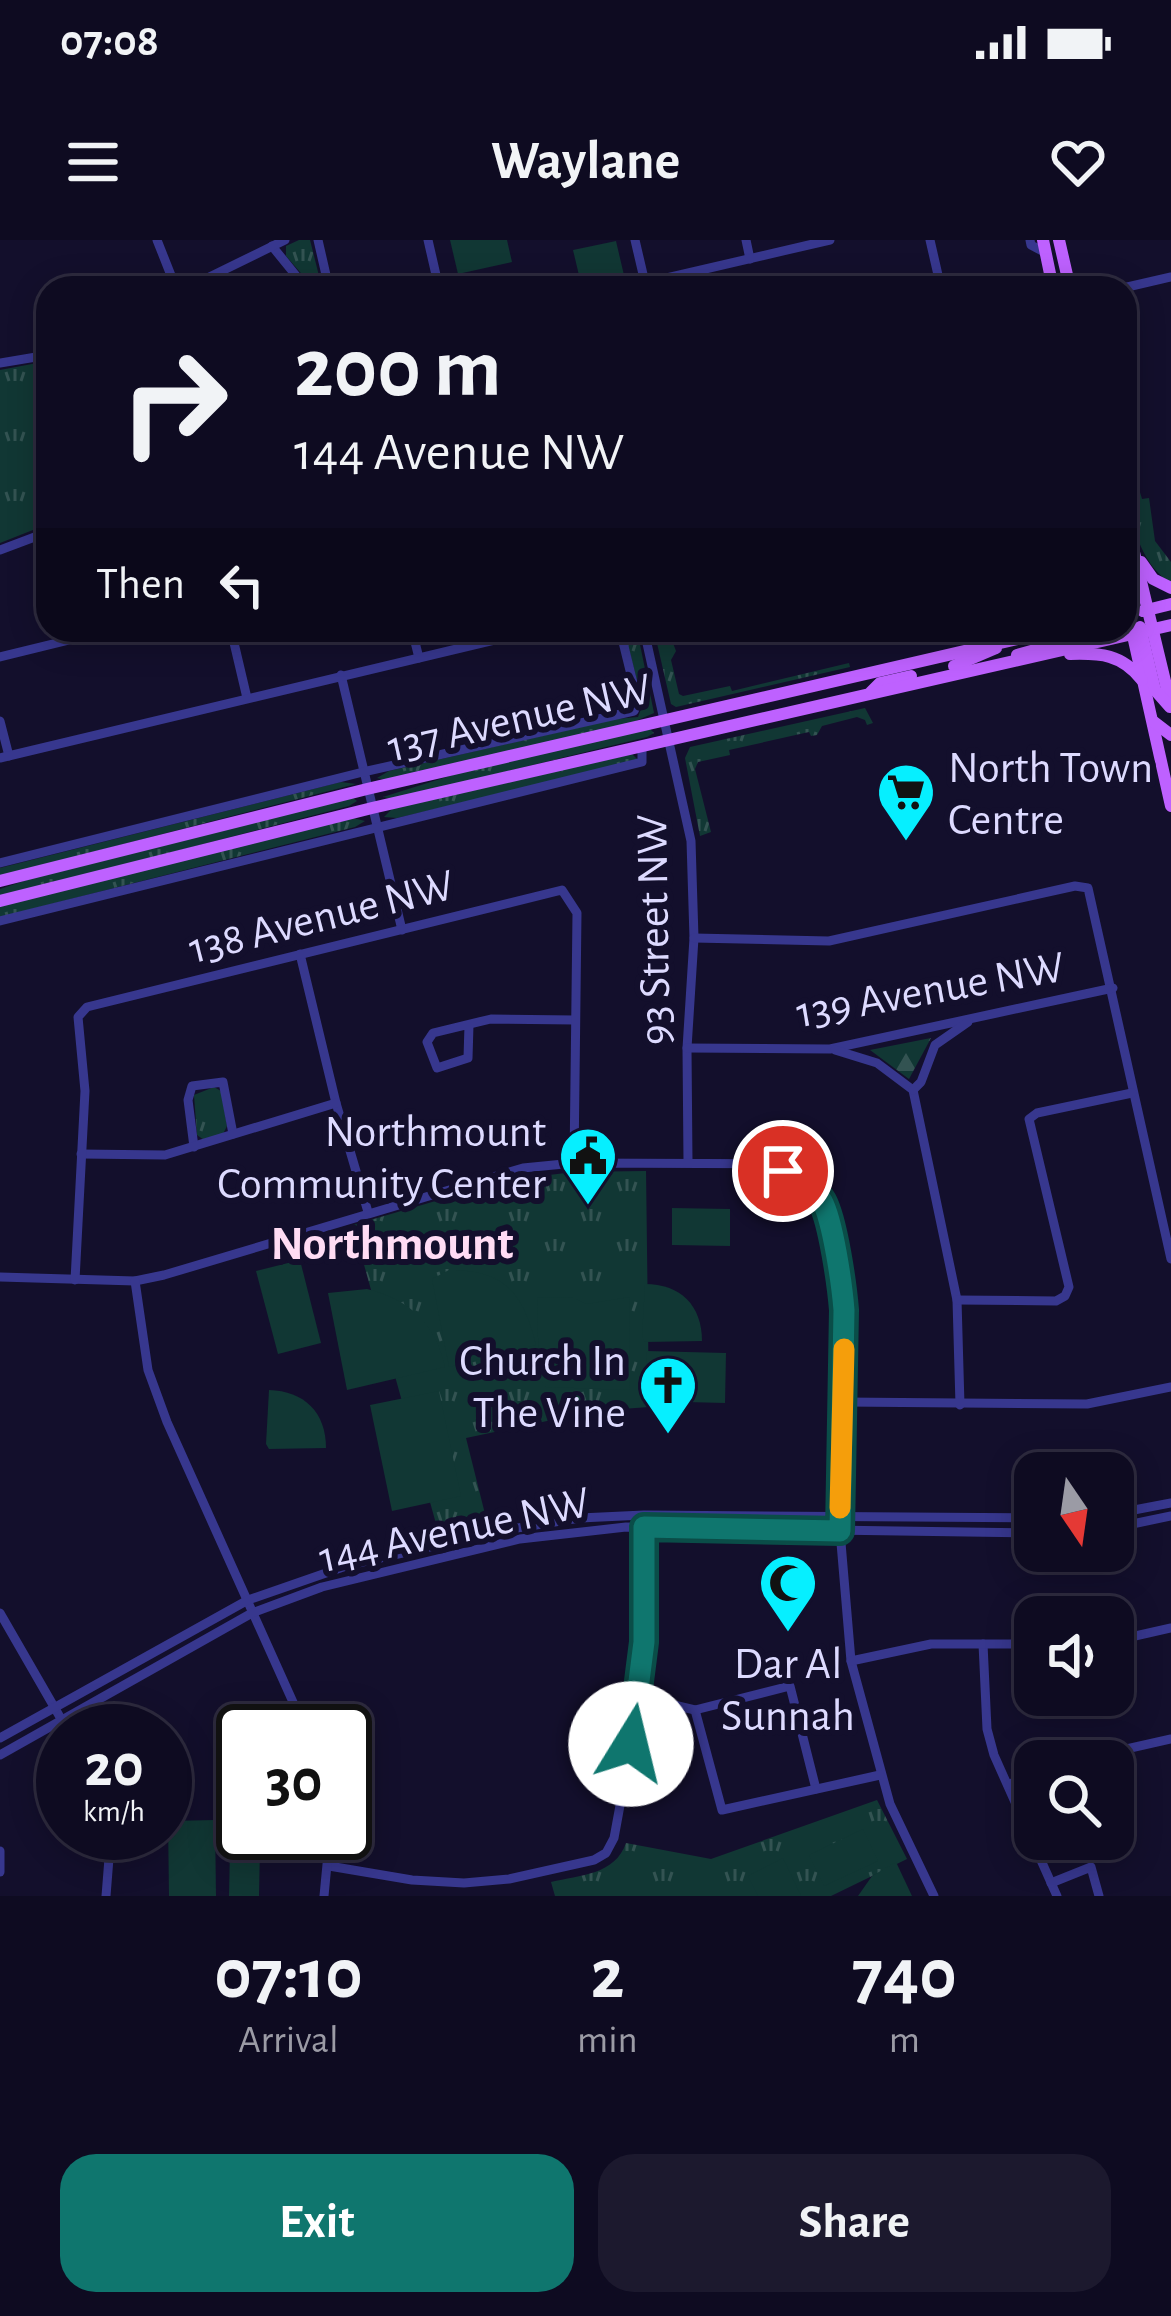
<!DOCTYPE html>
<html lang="en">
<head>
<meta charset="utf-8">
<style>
	:root { --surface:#0e0b21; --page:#1c192e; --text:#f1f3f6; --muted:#9b9ba5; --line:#2e2b3f; --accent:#0f766e }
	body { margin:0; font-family:"Alegreya Sans",sans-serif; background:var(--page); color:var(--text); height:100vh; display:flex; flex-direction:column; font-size:45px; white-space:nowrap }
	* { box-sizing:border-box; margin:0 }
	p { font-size:39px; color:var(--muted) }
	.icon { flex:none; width:66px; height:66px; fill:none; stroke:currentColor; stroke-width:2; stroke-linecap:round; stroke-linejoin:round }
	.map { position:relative; height:1656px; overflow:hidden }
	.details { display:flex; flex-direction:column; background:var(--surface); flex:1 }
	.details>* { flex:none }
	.banner { position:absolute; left:36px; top:36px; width:1101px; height:366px; border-radius:36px; box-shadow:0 6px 30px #0003,0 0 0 3px var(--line); background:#0e0b21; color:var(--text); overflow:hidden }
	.needle { width:78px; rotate:167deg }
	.buttons { position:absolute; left:1014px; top:1212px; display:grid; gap:24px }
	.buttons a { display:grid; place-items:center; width:120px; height:120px; border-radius:24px; background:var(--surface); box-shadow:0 6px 30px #0003,0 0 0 3px var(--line); font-size:60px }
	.speed { position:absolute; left:36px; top:1464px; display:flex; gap:24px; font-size:60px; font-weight:700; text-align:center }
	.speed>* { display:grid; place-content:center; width:156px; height:156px; border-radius:50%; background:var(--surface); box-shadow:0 6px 30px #0003,0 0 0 3px var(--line); line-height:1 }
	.speed small { font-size:30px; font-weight:400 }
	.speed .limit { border:6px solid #111; border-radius:18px; background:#fff; color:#111 }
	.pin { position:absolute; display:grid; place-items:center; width:102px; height:102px; color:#fff; margin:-51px; border:6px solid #fff; border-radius:50%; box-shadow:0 3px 12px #0007 }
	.me { position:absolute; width:132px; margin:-66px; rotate:9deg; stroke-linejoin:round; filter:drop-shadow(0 0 9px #0008) }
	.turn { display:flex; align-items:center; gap:42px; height:252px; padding:0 60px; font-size:54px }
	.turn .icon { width:156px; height:156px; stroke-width:2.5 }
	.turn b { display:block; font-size:84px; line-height:102px }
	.then { display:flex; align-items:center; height:114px; padding:0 60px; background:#0003; gap:24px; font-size:45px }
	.eta { display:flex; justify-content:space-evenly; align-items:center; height:204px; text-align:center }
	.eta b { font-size:72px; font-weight:700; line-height:84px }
	.primary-button { display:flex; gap:24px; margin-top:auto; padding:24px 60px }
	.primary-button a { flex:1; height:138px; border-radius:36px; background:var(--accent); color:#fff; font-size:48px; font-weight:700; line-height:138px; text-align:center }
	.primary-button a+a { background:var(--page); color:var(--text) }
	.status { display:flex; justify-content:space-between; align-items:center; height:84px; padding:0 60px; background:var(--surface); direction:ltr }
	.status svg { height:33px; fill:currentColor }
	header { display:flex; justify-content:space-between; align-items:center; height:156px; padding:0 60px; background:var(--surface); font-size:54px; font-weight:700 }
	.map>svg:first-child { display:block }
	.grass { fill:url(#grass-tufts) }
	.forest { fill:url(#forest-firs) }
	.pitch { fill:#113734 }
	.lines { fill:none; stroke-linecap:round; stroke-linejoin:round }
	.minor { stroke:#37378e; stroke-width:9 }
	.major { stroke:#be61ff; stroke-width:12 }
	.route-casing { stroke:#0a4d48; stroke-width:30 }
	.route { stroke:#0f766e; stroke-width:21 }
	.slow { stroke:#f59e0b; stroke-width:21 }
	.labels { text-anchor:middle; stroke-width:12; stroke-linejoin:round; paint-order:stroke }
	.street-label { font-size:45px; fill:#dddaff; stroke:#130f2c }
	.poi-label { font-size:45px; fill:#dddaff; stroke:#130f2c; text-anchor:end }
	.neighbourhood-label { font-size:48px; font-weight:bold; fill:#ffdcf4; stroke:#130f2c }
</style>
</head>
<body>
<div class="status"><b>07:08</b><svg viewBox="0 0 49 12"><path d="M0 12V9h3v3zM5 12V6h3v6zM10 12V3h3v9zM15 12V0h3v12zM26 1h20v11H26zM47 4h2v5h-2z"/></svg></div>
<header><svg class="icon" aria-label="menu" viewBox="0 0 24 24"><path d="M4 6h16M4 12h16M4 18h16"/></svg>Waylane<svg class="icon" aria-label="heart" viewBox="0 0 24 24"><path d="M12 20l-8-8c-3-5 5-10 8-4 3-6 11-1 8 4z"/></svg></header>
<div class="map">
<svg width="1171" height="1656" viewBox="0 0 1171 1656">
	<defs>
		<pattern id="grass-tufts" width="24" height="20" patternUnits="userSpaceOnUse" patternTransform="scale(3)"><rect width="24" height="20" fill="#113734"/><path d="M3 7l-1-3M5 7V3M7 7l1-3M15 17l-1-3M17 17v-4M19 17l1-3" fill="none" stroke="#335352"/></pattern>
		<pattern id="forest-firs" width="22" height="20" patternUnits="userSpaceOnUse" patternTransform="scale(3)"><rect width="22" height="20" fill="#113734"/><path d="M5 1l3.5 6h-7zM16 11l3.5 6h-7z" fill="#335352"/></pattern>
	</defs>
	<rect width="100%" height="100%" fill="#130f2c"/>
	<!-- grass -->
	<g class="grass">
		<polygon points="299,0 310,0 322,48 314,48 286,16 286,6"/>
		<polygon points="48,121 48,284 0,303 0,130"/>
		<path d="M1125 222 1132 226 1142 259 1149 258 1155 301 1171 322V343C1135 322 1125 261 1125 222Z"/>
		<polygon points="624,390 637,390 654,473 631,483 386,540 377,538 389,531 616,479 638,477 643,464"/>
		<polygon points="654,390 668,390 676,411 671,420 679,454 683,456 730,446 732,451 849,423 850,427 676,467 671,464"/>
		<polygon points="865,468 873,483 867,485 865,480 857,477 822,486 817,495 811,496 809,492 729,510 730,515 698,522 695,529 711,592 700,596 685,518 690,507"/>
		<polygon points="650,489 654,493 647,497 393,559 383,557 472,529"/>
		<polygon points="632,514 637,519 630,523 397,578 384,577 392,569"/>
		<polygon points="341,542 356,544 0,636 0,628"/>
		<polygon points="353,558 357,561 349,566 0,657 0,649 39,636"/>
		<polygon points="353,578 365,581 355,587 0,677 0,666"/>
		<polygon points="214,847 221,851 227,886 223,894 204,900 197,895 194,855"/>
		<polygon points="646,931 649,1167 594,1171 466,1198 488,1286 440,1298 353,985 508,940 574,932"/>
		<path d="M877 1560 907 1619 831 1656H555L551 1642C580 1635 615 1635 626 1603L711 1619Z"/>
	</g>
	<!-- forest -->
	<polygon class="forest" points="931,798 909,839 870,810"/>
	<!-- pitch -->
	<g class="pitch">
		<polygon points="450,0 507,0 512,22 458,34"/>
		<polygon points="616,1 627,48 582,48 573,10"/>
		<polygon points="672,968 730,969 730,1006 672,1005"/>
		<polygon points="300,1020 321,1103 278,1114 256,1031"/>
		<path d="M449 1030C504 1030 523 1052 536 1105L449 1127 432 1039Z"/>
		<path d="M645 1044C680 1044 702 1065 702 1101L645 1102 642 1097Z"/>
		<path d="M367 1049C409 1059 435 1083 445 1127L347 1150 328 1053Z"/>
		<polygon points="537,1057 574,1058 586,1064 630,1057 629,1150 546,1147 539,1138"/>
		<polygon points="647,1111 726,1113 725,1163 646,1161"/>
		<path d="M269 1150C304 1151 326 1172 326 1208L269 1209 266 1204Z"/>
		<polygon points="439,1151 461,1256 392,1271 370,1165"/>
		<polygon points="240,1502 243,1502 243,1593 286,1593 285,1604 234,1601"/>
		<polygon points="215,1580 216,1656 169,1656 168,1581"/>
		<polygon points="863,1589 878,1621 824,1646 809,1615"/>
		<polygon points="230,1607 260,1607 259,1656 229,1656"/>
		<polygon points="783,1618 801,1656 758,1656 748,1636"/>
		<polygon points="896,1622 912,1656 858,1656 872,1636"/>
	</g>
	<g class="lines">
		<!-- minor -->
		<g class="minor">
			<polyline points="157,0 176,48"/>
			<polyline points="318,0 329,48"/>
			<polyline points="428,0 439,48"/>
			<polyline points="635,0 646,47"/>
			<polyline points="746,0 750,19"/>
			<polyline points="930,0 941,48"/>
			<polyline points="1030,0 1031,5 1046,13"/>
			<polyline points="272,6 306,48"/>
			<polyline points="645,43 830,0"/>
			<polyline points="187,48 285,0"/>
			<polyline points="1123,48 1171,37"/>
			<polyline points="0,123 48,115"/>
			<polyline points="0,310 48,292"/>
			<polyline points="231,390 247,458"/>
			<polyline points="412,390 419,418"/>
			<polyline points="644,390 691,601 694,698 687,808 688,922"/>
			<polyline points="0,417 110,390"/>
			<polyline points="341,435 402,690"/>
			<polyline points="0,481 9,516"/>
			<polyline points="0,518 507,397 511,390"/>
			<polyline points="0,623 363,532 634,471 638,463 620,390"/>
			<polyline points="0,681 642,522 642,506"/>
			<polyline points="694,698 829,701 1075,646 1088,648 1171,1019"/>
			<polyline points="300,714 336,863 368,972"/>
			<polyline points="469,785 468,818 437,828 427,802 433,793 491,779 575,780"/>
			<polyline points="687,808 830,809 1113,748"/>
			<polyline points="835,810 877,823 913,850 957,1060 960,1165"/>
			<polyline points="913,850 921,842 935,805 968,782"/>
			<polyline points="194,907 188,860 192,846 223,842 233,894"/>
			<polyline points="81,914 165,915 336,863"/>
			<polyline points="773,927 799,938 822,961"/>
			<polyline points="0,1037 135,1041 164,1035 523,928 574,923 814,924 819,931 844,1069 840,1291 851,1421 890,1564 934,1656"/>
			<polyline points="75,1040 85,851 78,777 87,767 562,650 577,673 574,923"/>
			<polyline points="135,1041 148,1130 167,1182 306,1491"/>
			<polyline points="957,1060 1056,1061 1065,1056 1069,1047 1029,879 1037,873 1132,853"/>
			<polyline points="844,1162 1087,1164 1171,1147"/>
			<polyline points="1113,1274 1171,1263"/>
			<polyline points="1113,1288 1171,1276"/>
			<polyline points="0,1373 68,1491"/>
			<polyline points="1113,1401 1171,1388"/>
			<polyline points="983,1404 987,1489 994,1515 1057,1656"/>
			<polyline points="851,1421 931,1404 1035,1404"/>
			<polyline points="640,1457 695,1470 790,1446 816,1549"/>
			<polyline points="695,1470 722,1570 880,1535"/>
			<polyline points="0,1498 248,1360 349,1325 505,1290 580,1278 644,1275 1035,1278"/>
			<polyline points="0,1515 252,1373 322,1347 520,1299 626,1287 1035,1293"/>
			<polyline points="1073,1521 1171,1499"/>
			<polyline points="1008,1545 1035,1532"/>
			<polyline points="0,1611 0,1632"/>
			<polyline points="329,1626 412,1640 464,1643 509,1639 594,1620 606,1613 614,1598 640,1457 644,1401 644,1282"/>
			<polyline points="1051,1643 1091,1627 1099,1656"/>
			<polyline points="106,1656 111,1593"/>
			<polyline points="324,1656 330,1593"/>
		</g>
		<!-- major -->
		<g class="major">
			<polyline points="1043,0 1053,48"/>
			<polyline points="1059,0 1070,48"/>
			<polyline points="1125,275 1171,466"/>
			<polyline points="1141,322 1153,339 1171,348"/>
			<polyline points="1125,360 1171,566"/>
			<polyline points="1143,371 1171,364"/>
			<polyline points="1140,387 1155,450 1170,467"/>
			<path d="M1070 414C1100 413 1122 414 1142 440"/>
			<polyline points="1017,415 1107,390"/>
			<polyline points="954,426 996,408"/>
			<polyline points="871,452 880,443 911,436"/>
			<polyline points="1154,482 1171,495"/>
			<polyline points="0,641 367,549 1056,390"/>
			<polyline points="0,661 372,568 1171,385"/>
		</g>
	</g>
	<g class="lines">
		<!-- route casing -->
		<g class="route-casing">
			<path id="route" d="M631 1504 644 1402V1287L840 1291 844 1070C842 1045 833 981 822 961 814 947 796 937 783 931"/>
		</g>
		<!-- route -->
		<use href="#route" class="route"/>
		<!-- slow -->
		<polyline class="slow" points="840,1268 844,1109"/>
	</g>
	<!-- icons -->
	<defs>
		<g id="supermarket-pin" transform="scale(3)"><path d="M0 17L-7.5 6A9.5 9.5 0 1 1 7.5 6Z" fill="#06efff" stroke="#130f2c"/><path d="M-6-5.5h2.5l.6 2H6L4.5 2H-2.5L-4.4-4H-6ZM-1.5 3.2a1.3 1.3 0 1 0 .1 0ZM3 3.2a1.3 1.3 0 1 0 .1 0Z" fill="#111"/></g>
		<g id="civic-pin" transform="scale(3)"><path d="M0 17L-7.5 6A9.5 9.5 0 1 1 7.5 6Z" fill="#06efff" stroke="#130f2c"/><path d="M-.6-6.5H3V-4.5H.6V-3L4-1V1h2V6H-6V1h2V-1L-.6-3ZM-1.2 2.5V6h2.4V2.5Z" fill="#111"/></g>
		<g id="church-pin" transform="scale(3)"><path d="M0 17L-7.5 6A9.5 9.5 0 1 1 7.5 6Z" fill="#06efff" stroke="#130f2c"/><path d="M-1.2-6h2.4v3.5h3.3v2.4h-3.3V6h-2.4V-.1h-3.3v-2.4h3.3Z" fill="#111"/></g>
		<g id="mosque-pin" transform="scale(3)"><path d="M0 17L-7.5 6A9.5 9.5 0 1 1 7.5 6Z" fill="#06efff" stroke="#130f2c"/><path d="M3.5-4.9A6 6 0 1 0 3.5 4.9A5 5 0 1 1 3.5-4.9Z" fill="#111"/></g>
	</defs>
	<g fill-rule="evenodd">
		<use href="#supermarket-pin" x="906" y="552"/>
		<use href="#civic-pin" x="588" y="916"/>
		<use href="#church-pin" x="668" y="1145"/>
		<use href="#mosque-pin" x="788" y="1343"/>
	</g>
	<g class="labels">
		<!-- street labels -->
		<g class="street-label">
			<text transform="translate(519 476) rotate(-13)" y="16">137 Avenue NW</text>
			<text transform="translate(321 675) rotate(-14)" y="16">138 Avenue NW</text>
			<text transform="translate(652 690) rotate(-91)" y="16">93 Street NW</text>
			<text transform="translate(930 748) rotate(-10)" y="16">139 Avenue NW</text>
			<text transform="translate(454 1288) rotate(-12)" y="16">144 Avenue NW</text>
		</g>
		<!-- poi labels -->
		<g class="poi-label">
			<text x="948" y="542" text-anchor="start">North Town<tspan x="948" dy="52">Centre</tspan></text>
			<text x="546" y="906">Northmount<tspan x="546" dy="52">Community Center</tspan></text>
			<text x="626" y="1135">Church In<tspan x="626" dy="52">The Vine</tspan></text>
			<text x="788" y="1438" text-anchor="middle">Dar Al<tspan x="788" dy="52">Sunnah</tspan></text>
		</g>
		<!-- neighbourhood labels -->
		<g class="neighbourhood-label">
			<text x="392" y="1019">Northmount</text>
		</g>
	</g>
</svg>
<div class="buttons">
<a><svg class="needle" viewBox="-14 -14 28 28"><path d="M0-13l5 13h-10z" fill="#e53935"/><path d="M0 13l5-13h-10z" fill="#9b9ba5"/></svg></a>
<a><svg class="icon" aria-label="sound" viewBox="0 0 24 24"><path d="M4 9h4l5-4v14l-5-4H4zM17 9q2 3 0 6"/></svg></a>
<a><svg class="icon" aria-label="search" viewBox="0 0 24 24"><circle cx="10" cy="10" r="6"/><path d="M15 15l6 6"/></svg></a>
</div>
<div class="speed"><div>20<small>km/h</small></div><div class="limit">30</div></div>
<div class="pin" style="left:783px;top:931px;background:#d93025"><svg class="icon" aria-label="arrive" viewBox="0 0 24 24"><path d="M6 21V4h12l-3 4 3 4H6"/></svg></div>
<svg class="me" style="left:631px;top:1504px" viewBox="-20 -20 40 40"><circle r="19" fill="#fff"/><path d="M0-13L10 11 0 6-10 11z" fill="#0f766e"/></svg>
<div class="banner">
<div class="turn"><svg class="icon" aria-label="right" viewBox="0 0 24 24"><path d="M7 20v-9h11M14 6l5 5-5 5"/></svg><div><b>200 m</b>144 Avenue NW</div></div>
<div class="then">Then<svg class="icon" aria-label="left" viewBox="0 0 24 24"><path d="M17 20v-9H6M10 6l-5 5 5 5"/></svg></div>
</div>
</div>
<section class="details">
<div class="eta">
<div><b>07:10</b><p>Arrival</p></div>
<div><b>2</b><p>min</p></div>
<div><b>740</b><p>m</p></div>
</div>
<div class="primary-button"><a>Exit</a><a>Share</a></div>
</section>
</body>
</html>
